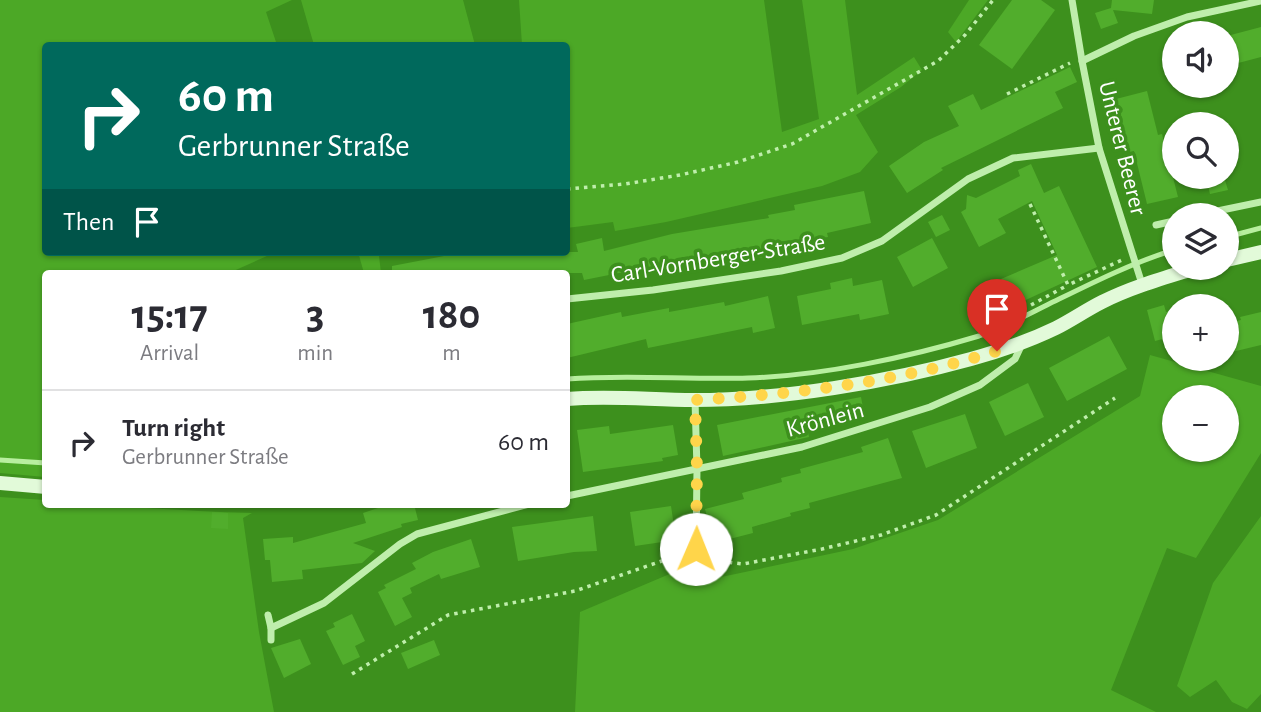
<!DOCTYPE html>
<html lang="en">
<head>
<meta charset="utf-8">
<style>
	:root { --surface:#fff; --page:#f2f2f3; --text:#2b2b33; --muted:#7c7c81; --line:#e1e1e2 }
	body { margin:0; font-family:"Alegreya Sans",sans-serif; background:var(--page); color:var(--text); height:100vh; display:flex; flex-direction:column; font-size:26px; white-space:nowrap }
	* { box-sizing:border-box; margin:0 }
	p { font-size:23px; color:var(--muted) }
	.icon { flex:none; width:38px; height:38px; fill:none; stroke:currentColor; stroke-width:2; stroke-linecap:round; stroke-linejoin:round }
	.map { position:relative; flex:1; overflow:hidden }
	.sheet { position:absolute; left:42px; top:270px; width:528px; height:238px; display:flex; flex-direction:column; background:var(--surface); border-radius:7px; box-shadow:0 2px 5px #0004 }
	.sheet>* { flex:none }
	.hud { position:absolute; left:42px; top:42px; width:528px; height:214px; border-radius:7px; box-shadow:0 2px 5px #0004; background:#00695c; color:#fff; overflow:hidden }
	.tools { position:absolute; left:1162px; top:21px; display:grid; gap:14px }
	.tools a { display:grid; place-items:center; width:77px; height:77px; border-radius:50%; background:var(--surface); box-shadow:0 2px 5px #0004; font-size:35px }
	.pin { position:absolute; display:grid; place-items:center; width:60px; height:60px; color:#fff; margin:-72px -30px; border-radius:50% 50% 50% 0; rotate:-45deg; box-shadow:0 0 7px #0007 }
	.pin .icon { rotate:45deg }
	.me { position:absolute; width:77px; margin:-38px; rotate:1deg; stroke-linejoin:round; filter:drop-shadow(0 0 5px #0008) }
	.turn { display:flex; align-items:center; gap:24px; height:147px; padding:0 21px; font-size:32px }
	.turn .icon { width:91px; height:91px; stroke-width:2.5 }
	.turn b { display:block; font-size:49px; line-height:60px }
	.then { display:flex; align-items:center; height:66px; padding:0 21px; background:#0003; gap:14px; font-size:26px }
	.eta { display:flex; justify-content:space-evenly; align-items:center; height:119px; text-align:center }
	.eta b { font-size:42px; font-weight:700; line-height:49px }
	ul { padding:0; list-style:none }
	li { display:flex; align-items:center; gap:21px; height:105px; padding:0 21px; border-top:2px solid var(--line) }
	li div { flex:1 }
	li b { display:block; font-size:26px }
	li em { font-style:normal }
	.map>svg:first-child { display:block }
	.green { fill:#4ca826; fill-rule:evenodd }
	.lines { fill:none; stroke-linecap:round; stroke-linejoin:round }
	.stream { stroke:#b8ef9f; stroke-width:5 }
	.building { fill:#51ad2c }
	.path { stroke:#bfeeac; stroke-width:3.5; stroke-dasharray:3.5 5; stroke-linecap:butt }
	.street { stroke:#bfeeac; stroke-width:7 }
	.secondary { stroke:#e2fad9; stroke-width:14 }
	.route { stroke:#ffd54a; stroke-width:12; stroke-dasharray:0 21.6 }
	.labels { text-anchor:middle; stroke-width:7; stroke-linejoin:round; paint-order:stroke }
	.street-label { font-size:24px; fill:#fff; stroke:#3d901d }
</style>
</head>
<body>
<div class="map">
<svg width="1261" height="712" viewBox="0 0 1261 712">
	<rect width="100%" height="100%" fill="#3d901d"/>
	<!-- green -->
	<g class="green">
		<polygon points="0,0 292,0 266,12 277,45 46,46 46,252 276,252 229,273 46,273 45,477 0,473"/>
		<polygon points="301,0 463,0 475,45 314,45"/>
		<polygon points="519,0 764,0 782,132 819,119 802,0 845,0 857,95 914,57 922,70 901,87 856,115 878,152 860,172 822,186 666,222 615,231 613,222 567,228 567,46 522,45"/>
		<polygon points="969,0 988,0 956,42 948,32"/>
		<polygon points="358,252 404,252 379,256 381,273 364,273"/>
		<path d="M1150 355 1261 386V453L1196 558 1167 548 1111 690 1156 712H575L580 612 705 559 707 580 853 549 938 520 1140 396ZM1174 397H1227V450H1174Z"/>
		<path d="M0 497 45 500 46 504C115 504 183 512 252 513L243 518 259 632 274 712H0Z"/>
		<polygon points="1261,516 1261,694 1247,709 1232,702 1216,680 1190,697 1177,686 1213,583"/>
	</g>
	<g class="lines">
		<!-- stream -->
		<g class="stream">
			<polyline points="1227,237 1261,228"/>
			<path d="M567 379C628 374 688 380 748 378 822 376 909 357 979 336 1003 328 1025 316 1047 305 1088 285 1131 263 1174 250"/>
			<polyline points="0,460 46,463"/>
		</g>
	</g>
	<!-- building -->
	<g class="building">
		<polygon points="1012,0 1041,0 1055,10 1012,69 979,45"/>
		<polygon points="1112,0 1154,0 1152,14 1113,10 1118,23 1101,29 1095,13 1111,8"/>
		<polygon points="1261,27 1261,57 1227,66 1227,36"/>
		<polygon points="1070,67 1077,82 1055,92 1063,108 941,168 943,170 907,193 889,166 924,142 959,126 948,106 973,94 981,110"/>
		<polygon points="1147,91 1158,135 1162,134 1178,197 1147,204 1134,151 1129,152 1116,99"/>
		<polygon points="1031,164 1044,193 1059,186 1097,267 1015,305 1001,279 1057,255 1032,201 998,219 1006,233 979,247 961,212 966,209 967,195 976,198 1020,176 1018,170"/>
		<polygon points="1206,177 1224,177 1228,190 1210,194"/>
		<polygon points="864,191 871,223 827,233 828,237 800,242 801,247 775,252 775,255 680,272 679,267 650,273 649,270 630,275 629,271 584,280 582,273 392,273 392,266 465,252 578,252 576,244 602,238 604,251 672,234 769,218 768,215 795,210 794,205"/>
		<polygon points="942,215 950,230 936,237 928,222"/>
		<polygon points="932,238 948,268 913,287 897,257"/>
		<polygon points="852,278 853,286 882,280 889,314 860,320 859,314 802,325 797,296 831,289 830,283"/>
		<polygon points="768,296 775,328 753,333 752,327 648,348 646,339 567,358 567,324 621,312 622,317 669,308 669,312 724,302 725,306"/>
		<polygon points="1164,305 1166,312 1174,310 1174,336 1155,341 1147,310"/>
		<polygon points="1261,312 1261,345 1232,352 1227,323 1241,320 1240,317"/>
		<polygon points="1109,336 1127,369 1067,401 1049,368"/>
		<polygon points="1028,383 1044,417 1005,436 989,402"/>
		<polygon points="861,397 865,418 848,422 846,415 806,423 809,437 723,456 717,425"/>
		<polygon points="965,414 977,448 926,468 912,431"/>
		<polygon points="673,425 678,455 662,458 663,461 583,472 577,430 609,426 610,434"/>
		<polygon points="888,438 902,478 809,503 810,508 790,513 791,516 752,527 753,533 714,543 705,509 744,499 742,493 782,482 781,478 801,473 800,469 863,452 861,447"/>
		<polygon points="390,504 395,504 396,508 414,504 418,520 401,524 402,527 353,543 375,551 362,563 302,570 303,579 272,582 270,560 265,560 263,539 293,537 293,543 366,523 363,513"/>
		<polygon points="671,506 676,540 635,546 630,512"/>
		<polygon points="212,512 228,513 228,529 211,528"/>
		<polygon points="593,516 597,551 574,552 518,561 512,527"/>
		<polygon points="471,539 480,567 441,579 439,574 410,588 412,593 402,598 412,617 395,626 378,592 386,588 384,585 416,569 412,563 433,552"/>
		<polygon points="352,614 365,641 355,646 360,657 343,665 326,631 335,627 333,623"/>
		<polygon points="300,639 311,664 284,678 271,648"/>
		<polygon points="434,640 440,655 408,669 401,653"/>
	</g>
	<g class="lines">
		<!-- path -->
		<g class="path">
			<polyline points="1007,94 1070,63"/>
			<polyline points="567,189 625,184 680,175 738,162 792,144 938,61 965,35 993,0"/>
			<polyline points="1030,204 1068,285 1124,259"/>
			<polyline points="1031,305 1068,285"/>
			<polyline points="705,554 719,561 743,564 822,549 881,535 936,515 1115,398"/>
			<polyline points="352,674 448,615 575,591 685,553"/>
		</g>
		<!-- street -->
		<g class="street">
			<polyline points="1072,0 1082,61"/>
			<polyline points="1198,215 1261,202"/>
			<polyline points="1156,225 1174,221"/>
			<polyline points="1142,284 1099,148 1082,61 1134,36 1187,17 1261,1"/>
			<polyline points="567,299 653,290 781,271 842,258 882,241 968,179 1013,158 1099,148"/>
			<polyline points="695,400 697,469 696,549"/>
			<polyline points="567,496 802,447 930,407 980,385 1015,359 1022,344"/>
			<polyline points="268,615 271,628 324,603 400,544 417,534 529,504"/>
			<polyline points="271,628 271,640"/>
		</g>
		<!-- secondary -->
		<g class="secondary">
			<polyline points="1227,260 1261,252"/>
			<path d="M567 399C610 395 651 400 694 400 780 400 888 382 971 359 1000 351 1029 341 1056 328 1072 320 1086 310 1102 302 1132 287 1164 278 1196 268"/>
			<polyline points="0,483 46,487"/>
		</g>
	</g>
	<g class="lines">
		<!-- route -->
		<path class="route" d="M696 549 697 469 695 400C796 394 899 382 997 351"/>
	</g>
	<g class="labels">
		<!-- street labels -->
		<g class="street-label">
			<text transform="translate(1123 148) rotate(76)" y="8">Unterer Beerer</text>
			<text transform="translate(718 258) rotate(-9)" y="8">Carl-Vornberger-Straße</text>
			<text transform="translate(825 419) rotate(-15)" y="8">Krönlein</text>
		</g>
	</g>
</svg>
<div class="tools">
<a><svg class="icon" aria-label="sound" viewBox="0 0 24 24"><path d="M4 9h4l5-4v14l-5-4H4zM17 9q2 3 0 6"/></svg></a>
<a><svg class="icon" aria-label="search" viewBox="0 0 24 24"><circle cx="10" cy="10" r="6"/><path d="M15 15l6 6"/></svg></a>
<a><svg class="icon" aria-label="layers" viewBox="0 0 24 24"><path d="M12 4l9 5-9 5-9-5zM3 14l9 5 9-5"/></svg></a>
<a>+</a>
<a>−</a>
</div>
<div class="pin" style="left:997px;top:351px;background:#d93025"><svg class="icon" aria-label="arrive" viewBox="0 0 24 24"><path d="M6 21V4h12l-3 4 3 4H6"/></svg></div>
<svg class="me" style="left:696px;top:549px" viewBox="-20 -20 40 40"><circle r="19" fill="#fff"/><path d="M0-13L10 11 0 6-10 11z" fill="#ffd54a"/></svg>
<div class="hud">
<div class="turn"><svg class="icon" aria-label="right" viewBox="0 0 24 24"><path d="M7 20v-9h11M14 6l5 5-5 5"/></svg><div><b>60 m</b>Gerbrunner Straße</div></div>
<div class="then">Then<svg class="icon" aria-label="arrive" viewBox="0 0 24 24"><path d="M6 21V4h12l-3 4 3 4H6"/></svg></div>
</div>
<section class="sheet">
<div class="eta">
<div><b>15:17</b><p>Arrival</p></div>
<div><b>3</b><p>min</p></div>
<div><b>180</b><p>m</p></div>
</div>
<ul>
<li><svg class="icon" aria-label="right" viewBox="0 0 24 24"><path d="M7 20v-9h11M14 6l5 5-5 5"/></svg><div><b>Turn right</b><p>Gerbrunner Straße</p></div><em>60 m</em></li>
</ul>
</section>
</div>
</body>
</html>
